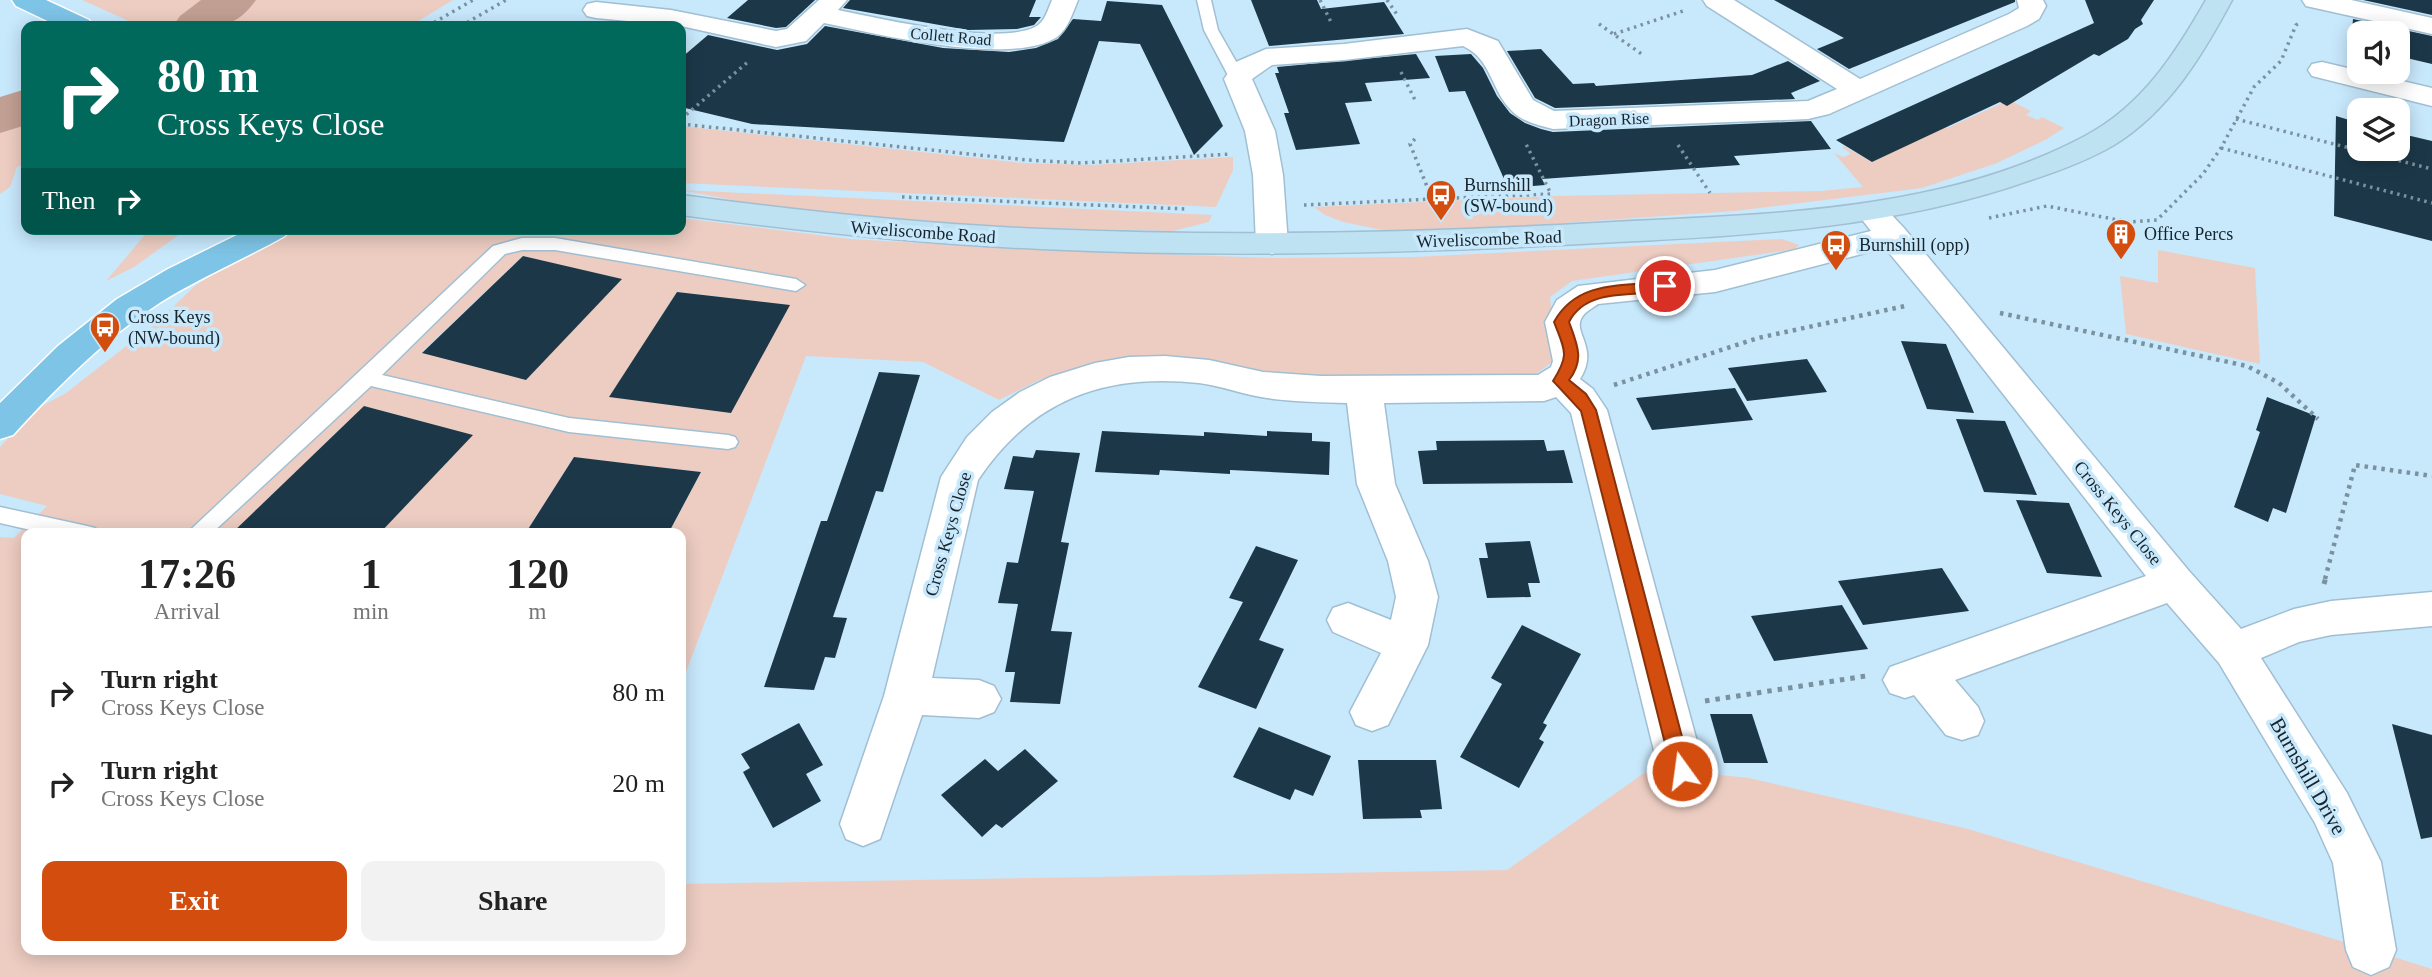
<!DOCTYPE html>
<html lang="en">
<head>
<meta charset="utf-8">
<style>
	:root { --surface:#fff; --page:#f2f2f2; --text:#222; --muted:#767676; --accent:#d34d0e }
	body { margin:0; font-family:"Times New Roman",serif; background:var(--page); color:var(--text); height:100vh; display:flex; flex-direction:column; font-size:26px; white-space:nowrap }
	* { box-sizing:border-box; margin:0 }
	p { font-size:23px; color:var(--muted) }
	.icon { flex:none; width:38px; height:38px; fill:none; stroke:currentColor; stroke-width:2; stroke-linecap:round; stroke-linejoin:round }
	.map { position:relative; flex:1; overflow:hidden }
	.sheet { position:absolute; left:21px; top:528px; width:665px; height:427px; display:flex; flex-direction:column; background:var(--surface); border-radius:14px; box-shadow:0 4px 18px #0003 }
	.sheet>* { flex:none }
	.hud { position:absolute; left:21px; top:21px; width:665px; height:214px; border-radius:14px; box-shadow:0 4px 18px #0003; background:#00695c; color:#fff; overflow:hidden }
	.tools { position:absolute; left:2347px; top:21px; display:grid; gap:14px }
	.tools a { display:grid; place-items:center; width:63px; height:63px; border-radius:14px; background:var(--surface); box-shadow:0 4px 18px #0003; font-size:35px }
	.pin { position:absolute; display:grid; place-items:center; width:60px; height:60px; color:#fff; margin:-30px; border:4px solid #fff; border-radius:50%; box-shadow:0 2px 7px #0007 }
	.me { position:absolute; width:77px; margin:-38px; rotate:346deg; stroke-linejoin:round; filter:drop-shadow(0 0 5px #0008) }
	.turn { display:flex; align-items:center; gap:24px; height:147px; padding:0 21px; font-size:32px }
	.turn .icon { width:91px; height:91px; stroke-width:2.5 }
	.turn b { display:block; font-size:49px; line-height:60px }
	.then { display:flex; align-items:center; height:66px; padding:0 21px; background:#0003; gap:14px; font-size:26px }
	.eta { display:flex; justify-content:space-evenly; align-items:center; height:119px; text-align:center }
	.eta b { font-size:42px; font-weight:700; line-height:49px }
	.action { display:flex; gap:14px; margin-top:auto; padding:14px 21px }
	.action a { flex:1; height:80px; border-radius:14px; background:var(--accent); color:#fff; font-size:28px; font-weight:700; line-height:80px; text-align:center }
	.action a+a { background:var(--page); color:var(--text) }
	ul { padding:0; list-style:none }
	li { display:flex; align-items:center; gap:21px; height:91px; padding:0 21px }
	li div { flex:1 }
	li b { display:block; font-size:26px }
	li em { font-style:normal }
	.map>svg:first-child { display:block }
	.green { fill:#edcdc2; fill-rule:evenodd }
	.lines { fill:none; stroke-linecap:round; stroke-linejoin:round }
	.river { fill:#c29f93; fill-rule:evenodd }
	.building { fill:#1c3848 }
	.service-casing { stroke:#a1bfd3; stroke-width:3 }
	.minor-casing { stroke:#a1bfd3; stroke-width:3 }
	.secondary-casing { stroke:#a1bfd3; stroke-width:3 }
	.primary-casing { stroke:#fff; stroke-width:3 }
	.path-far2 { stroke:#7a92a0; stroke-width:3.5; stroke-dasharray:2.5 4.5; stroke-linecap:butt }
	.path-far1 { stroke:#7a92a0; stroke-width:4.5; stroke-dasharray:3.5 5; stroke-linecap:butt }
	.path { stroke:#7a92a0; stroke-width:5; stroke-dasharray:4.5 6; stroke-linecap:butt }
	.service { fill:#fff; fill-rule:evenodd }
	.minor { fill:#fff; fill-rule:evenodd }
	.secondary { fill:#bee2f2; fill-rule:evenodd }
	.primary { fill:#7ec4e6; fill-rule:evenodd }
	.route { fill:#d34d0e; stroke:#893209; stroke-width:2 }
	.labels { text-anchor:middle; stroke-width:7; stroke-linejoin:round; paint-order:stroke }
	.far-street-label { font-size:16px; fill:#18242b; stroke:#c8e8fc }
	.poi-label { font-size:18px; fill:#18242b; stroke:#c8e8fc; text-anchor:start }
	.street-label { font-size:18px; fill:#18242b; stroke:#c8e8fc }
	.near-street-label { font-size:21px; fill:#18242b; stroke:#c8e8fc }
</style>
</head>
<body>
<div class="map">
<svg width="2432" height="977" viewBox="0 0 2432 977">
	<rect width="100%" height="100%" fill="#c8e8fc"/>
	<!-- green -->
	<g class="green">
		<polygon points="82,0 453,0 410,26 140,26"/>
		<polygon points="26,96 26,164 17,167 10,187 0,194 0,111"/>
		<polygon points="2009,100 2031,111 2026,115 2038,120 2042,117 2064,128 2047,139 1997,163 1922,188 1735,211 1508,227 1387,231 1343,222 1325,215 1314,207 1555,196 1821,191 1863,187 1834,153 1843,157 1851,154 1842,147 1844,146 1872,162 1926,135 1913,109 1947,128"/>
		<polygon points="681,126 1023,163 1092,165 1233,157 1233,170 1216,207 681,183"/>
		<polygon points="681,190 1212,215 1209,222 1173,231 992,227 774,208"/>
		<path d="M681 218 850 239 1046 250 1272 258 1414 257 1782 239 1799 245 1795 249 1776 252 1572 281 1550 297 1556 359 1532 377 1318 381 1086 368 1039 380 999 400 923 362 806 356 681 685V534H668L701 472 641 465 601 534 574 457 525 534H379L472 435 364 406 238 528 257 534H26V950H681V884L1507 870 1647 771H1682L1749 778 1968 829 2371 950 2432 969V977H0V537L14 538 47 506 0 494V447L31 412 66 393 157 322 196 285 240 257 299 229H681ZM523 256 568 267 423 353 422 352ZM677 292 731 298 668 404 610 397Z"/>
		<polygon points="150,229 187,229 134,267 106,281"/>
		<polygon points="2158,250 2255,268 2260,364 2126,334 2120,276 2158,283"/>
	</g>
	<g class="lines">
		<!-- river -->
		<g class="river">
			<path d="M201 0H256C232 34 209 26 173 26L180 16Z"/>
			<polygon points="26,89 26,125 0,133 0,97"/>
		</g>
	</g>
	<!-- building -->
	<g class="building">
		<polygon points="748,0 815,0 786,27 776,28 727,18"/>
		<polygon points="850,0 1036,0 1029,17 1041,17 1034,25 1017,29 968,30 843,8"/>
		<polygon points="1251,0 1317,0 1321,9 1384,2 1404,34 1269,46"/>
		<polygon points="1774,0 2015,0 2015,2 1849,69 1817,49 1844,38"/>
		<polygon points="2085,0 2154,0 2141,20 2143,24 2135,29 2128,39 2099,56 2094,54 2007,106 2000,102 1872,162 1836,140 2094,23"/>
		<polygon points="2363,0 2432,0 2432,15"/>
		<polygon points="1107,1 1162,5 1223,126 1194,155 1140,44 1099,41 1064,142 752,124 681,107 681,58 708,35 777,50 807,44 825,26 943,48 1009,52 1036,48 1058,39 1073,19 1101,21"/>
		<polygon points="2353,19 2432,36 2432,64 2398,56 2398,33 2359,33 2359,46 2351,44"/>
		<polygon points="1541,49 1573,84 1594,83 1596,86 1752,75 1788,61 1820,81 1791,93 1795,99 1555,108 1535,98 1507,51"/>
		<polygon points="1416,54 1430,78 1365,83 1372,101 1345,103 1360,144 1296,150 1284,113 1289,113 1275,73 1279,73 1277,67"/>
		<polygon points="1471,54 1483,68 1497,96 1510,113 1525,123 1541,129 1553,132 1811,121 1831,149 1734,156 1740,165 1542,179 1545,185 1508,188 1465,91 1449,92 1435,56"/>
		<polygon points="2336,116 2359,123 2359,149 2398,149 2398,133 2432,141 2432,241 2334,216"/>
		<polygon points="523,256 622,279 526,380 422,353"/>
		<polygon points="677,292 790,305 731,413 609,397"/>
		<polygon points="1901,341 1946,344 1974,413 1927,409"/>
		<polygon points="1807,359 1827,392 1747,401 1728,368"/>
		<polygon points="879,372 920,375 883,492 876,491 833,617 847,618 835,658 825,657 814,690 764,687 821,521 827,521"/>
		<polygon points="1735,388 1753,420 1652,430 1636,398"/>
		<polygon points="2267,397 2316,416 2286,513 2273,508 2268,522 2234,507 2260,432 2256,430"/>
		<polygon points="364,406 473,435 379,534 231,534"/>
		<polygon points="1956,419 2005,421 2037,495 1984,492"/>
		<polygon points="1102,431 1204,436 1204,432 1267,436 1267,431 1312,433 1312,441 1330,442 1329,475 1230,470 1230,474 1160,470 1159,475 1095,472"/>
		<polygon points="1544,440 1547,451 1564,450 1573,483 1423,484 1418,451 1437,450 1436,441"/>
		<polygon points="1036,450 1080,453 1061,542 1069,543 1051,631 1072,632 1060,704 1010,702 1015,672 1005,672 1018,604 998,603 1007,562 1018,563 1034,491 1004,489 1013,456 1033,458"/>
		<polygon points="574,457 640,465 701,472 668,534 525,534"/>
		<polygon points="2016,500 2069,503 2102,577 2047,573"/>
		<polygon points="1530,541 1540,583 1528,583 1531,597 1487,598 1479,558 1488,558 1485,543"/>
		<polygon points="1256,546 1298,560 1259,640 1284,649 1256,709 1198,687 1243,602 1229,598"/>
		<polygon points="1942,568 1969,611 1863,625 1838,581"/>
		<polygon points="1842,605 1868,649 1774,661 1751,616"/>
		<polygon points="1522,625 1581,654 1543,723 1547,725 1539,739 1544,742 1519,788 1460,757 1502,684 1491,678"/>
		<polygon points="1710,714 1752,714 1768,763 1724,763"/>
		<polygon points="799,723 823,765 806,774 821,801 773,828 743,772 750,768 741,754"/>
		<polygon points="2392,724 2432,735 2432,837 2421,839"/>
		<polygon points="1259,727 1331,756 1313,796 1295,789 1290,800 1233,777"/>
		<polygon points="1025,749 1058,781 1002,828 996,824 982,837 941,795 985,759 998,771"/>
		<polygon points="1358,760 1436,760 1442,809 1420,810 1422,818 1363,819"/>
	</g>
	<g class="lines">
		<!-- service casing -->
		<g class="service-casing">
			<g id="service">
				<polygon points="1197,0 1211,0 1218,30 1246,79 1243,82 1233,82 1230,79 1204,30"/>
				<polygon points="522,238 555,238 796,279 805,285 796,291 555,250 522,250 505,254 382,375 569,418 728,435 735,437 738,442 735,447 728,449 569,432 371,386 211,534 186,534 493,246"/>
				<polygon points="0,507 87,526 95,528 98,534 48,534 0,523"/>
			</g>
		</g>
		<!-- minor casing -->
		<g class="minor-casing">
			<g id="minor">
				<path d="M819 0H847L838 10C883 19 996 46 1035 27 1045 22 1048 9 1052 0H1078C1073 12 1068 29 1057 37 1011 67 877 34 824 23L806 41 776 47 681 26 596 18 587 16 583 10 587 4 596 2 671 10 776 31 787 29Z"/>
				<path d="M1703 0H1734L1860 79 2009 14 2019 8 2017 0H2043L2046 6 2039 19 2027 26 1829 114 1808 119 1553 129C1538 125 1523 122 1512 111 1491 91 1492 59 1463 46L1344 60 1272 65 1252 79 1275 131 1283 175 1288 244 1283 251 1272 254 1261 251 1256 244 1253 175 1245 131 1224 79 1236 62 1266 49 1344 44 1467 29 1498 41 1533 100 1554 111 1808 101 1837 89 1707 6Z"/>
				<polygon points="2302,0 2351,0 2432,18 2432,34 2306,6"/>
				<polygon points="2322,62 2432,88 2432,106 2312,76 2308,70 2312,64"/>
				<path d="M1876 207 1887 210 1904 228 2189 571 2241 629 2294 609 2331 601 2432 592V626L2331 635 2299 642 2261 658 2347 793 2381 862 2396 950 2389 967 2371 975 2353 967 2346 950 2333 863 2315 823 2219 663 2167 603 1955 680 1978 707 1984 721 1978 735 1962 740 1946 735 1914 695 1905 698 1890 693 1883 680 1890 667 2146 576 1949 325 1885 248 1715 292 1598 304C1593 308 1584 312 1581 319 1574 334 1599 349 1580 379L1593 389 1607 410 1705 771 1698 785 1682 791 1666 785 1659 771 1571 413 1556 397 1544 401 1384 403 1395 484 1428 561 1438 597 1428 645 1388 725 1372 731 1356 725 1350 712 1381 653 1333 632 1327 620 1333 608 1348 603 1391 620 1396 597 1388 561 1357 484 1347 403C1321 402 1294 402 1267 398 1244 395 1223 386 1199 383 1105 373 1032 399 978 480L932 678 979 680 994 686 1001 699 994 712 979 718 922 715 880 839 863 846 846 839 840 824 884 696 941 477 967 437 992 412 1020 392 1050 377 1095 363 1129 357 1165 356 1209 360 1263 372 1321 376 1538 375 1551 367 1553 361 1545 322 1557 300 1578 286 1715 270 1871 231 1860 217 1865 210Z"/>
			</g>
		</g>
		<!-- secondary casing -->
		<g class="secondary-casing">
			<path id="secondary" d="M2206 0H2232C2202 56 2169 111 2114 145 2088 160 2059 171 2031 180 1898 227 1756 235 1617 242 1425 253 1233 258 1041 249 920 244 800 231 681 215V195C801 211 921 224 1042 229 1232 237 1423 233 1613 222 1769 214 1943 212 2085 136 2142 106 2175 54 2206 0Z"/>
		</g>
		<!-- primary casing -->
		<g class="primary-casing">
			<g id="primary">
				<polygon points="12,0 46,0 89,20 92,26 58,26 16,6"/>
				<path d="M249 229H290L285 236C244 259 201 277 161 302 105 338 58 386 13 435L0 439V403L58 346 117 299 168 269Z"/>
			</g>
		</g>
		<!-- path-far2 -->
		<g class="path-far2">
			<polyline points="1320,0 1332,24"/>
			<polyline points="1387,0 1398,16"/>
			<polyline points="1599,24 1643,55"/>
			<polyline points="428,26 473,0"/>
			<polyline points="461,26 506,0"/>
			<polyline points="1614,34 1686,10"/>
			<polyline points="1401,72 1415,100"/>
			<polyline points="681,119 749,61"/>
			<polyline points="2236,119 2432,169"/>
			<polyline points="681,124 1027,160 1081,163 1231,154"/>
			<polyline points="1415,139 1410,144 1432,199 1551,194 1526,144"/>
			<polyline points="1678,145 1710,193"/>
			<polyline points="2221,148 2432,203"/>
			<polyline points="902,197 1187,209"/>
			<polyline points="1304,205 1432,199"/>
			<polyline points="1989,218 2047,206 2128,222 2157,220 2203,174 2221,148 2254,87 2281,61 2296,25 2300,23"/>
		</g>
		<!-- path-far1 -->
		<g class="path-far1">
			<polyline points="2000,313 2247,366 2279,383 2318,419"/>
			<polyline points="1614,385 1758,338 1905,306"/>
			<polyline points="2325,579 2355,465 2432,476"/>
		</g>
		<!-- path -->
		<g class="path">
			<polyline points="2324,584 2326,577"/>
			<polyline points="1705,701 1866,676"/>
		</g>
		<!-- service -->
		<use href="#service" class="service"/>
		<!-- minor -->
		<use href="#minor" class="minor"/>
		<!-- secondary -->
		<use href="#secondary" class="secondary"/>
		<!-- primary -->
		<use href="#primary" class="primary"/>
	</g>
	<!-- route -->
	<path class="route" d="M1665 282 1672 286 1670 290C1636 298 1587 286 1569 322 1577 344 1585 360 1569 380L1586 394 1596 410 1691 771 1689 777 1682 780 1675 777 1672 771 1581 411 1553 381C1570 354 1565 351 1554 322 1577 280 1623 286 1665 282Z"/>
	<!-- icons -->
	<defs>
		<g id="bus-pin" transform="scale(1.575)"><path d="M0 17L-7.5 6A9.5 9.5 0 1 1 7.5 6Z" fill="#d34d0e" stroke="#c8e8fc"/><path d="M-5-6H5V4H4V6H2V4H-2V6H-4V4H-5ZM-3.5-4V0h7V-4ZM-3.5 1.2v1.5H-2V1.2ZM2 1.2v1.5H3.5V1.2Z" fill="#fff"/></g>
		<g id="building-pin" transform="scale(1.575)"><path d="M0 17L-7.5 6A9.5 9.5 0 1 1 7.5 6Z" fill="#d34d0e" stroke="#c8e8fc"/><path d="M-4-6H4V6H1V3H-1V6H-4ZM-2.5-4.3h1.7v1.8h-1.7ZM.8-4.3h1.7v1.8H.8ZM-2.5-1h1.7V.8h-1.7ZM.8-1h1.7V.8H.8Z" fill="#fff"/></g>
	</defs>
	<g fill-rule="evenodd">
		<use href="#bus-pin" x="1441" y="195"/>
		<use href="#building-pin" x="2121" y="234"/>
		<use href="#bus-pin" x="1836" y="245"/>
		<use href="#bus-pin" x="105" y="327"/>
	</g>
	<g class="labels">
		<!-- far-street labels -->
		<g class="far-street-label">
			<text transform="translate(951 36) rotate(5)" y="6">Collett Road</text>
			<text transform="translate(1609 119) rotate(-2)" y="6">Dragon Rise</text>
		</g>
		<!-- poi labels -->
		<g class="poi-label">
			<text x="1464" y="191">Burnshill<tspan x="1464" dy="21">(SW-bound)</tspan></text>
			<text x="2144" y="240">Office Percs</text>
			<text x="1859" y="251">Burnshill (opp)</text>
			<text x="128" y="323">Cross Keys<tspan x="128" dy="21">(NW-bound)</tspan></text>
		</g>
		<!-- street labels -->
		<g class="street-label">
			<text transform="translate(923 232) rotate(4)" y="6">Wiveliscombe Road</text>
			<text transform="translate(1489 239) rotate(-2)" y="6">Wiveliscombe Road</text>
			<text transform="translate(2118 513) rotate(51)" y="6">Cross Keys Close</text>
			<text transform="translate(948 534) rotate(-74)" y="6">Cross Keys Close</text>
		</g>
		<!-- near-street labels -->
		<g class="near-street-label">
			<text transform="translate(2308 776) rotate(60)" y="7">Burnshill Drive</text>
		</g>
	</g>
</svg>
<div class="tools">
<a><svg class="icon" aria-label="sound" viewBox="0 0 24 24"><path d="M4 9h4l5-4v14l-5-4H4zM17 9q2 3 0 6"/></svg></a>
<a><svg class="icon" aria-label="layers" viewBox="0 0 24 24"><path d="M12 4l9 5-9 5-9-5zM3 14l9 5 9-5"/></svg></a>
</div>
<div class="pin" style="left:1665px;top:286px;background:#d93025"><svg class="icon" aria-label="arrive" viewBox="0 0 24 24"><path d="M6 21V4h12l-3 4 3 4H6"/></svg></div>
<svg class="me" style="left:1682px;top:771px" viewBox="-20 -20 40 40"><circle r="17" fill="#d34d0e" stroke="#fff" stroke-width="3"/><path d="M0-11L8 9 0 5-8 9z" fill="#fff"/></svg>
<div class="hud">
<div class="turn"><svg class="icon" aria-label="right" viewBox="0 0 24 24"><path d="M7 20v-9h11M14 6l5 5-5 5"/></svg><div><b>80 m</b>Cross Keys Close</div></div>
<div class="then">Then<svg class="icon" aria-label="right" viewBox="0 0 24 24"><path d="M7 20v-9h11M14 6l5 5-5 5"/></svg></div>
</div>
<section class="sheet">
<div class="eta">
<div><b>17:26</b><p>Arrival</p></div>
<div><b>1</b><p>min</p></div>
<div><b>120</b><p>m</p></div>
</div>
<ul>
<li><svg class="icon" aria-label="right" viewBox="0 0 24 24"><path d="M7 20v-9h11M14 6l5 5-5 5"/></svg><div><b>Turn right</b><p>Cross Keys Close</p></div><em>80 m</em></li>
<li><svg class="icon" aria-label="right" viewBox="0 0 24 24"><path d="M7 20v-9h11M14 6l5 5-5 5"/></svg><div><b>Turn right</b><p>Cross Keys Close</p></div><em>20 m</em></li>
</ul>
<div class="action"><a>Exit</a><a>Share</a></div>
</section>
</div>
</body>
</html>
